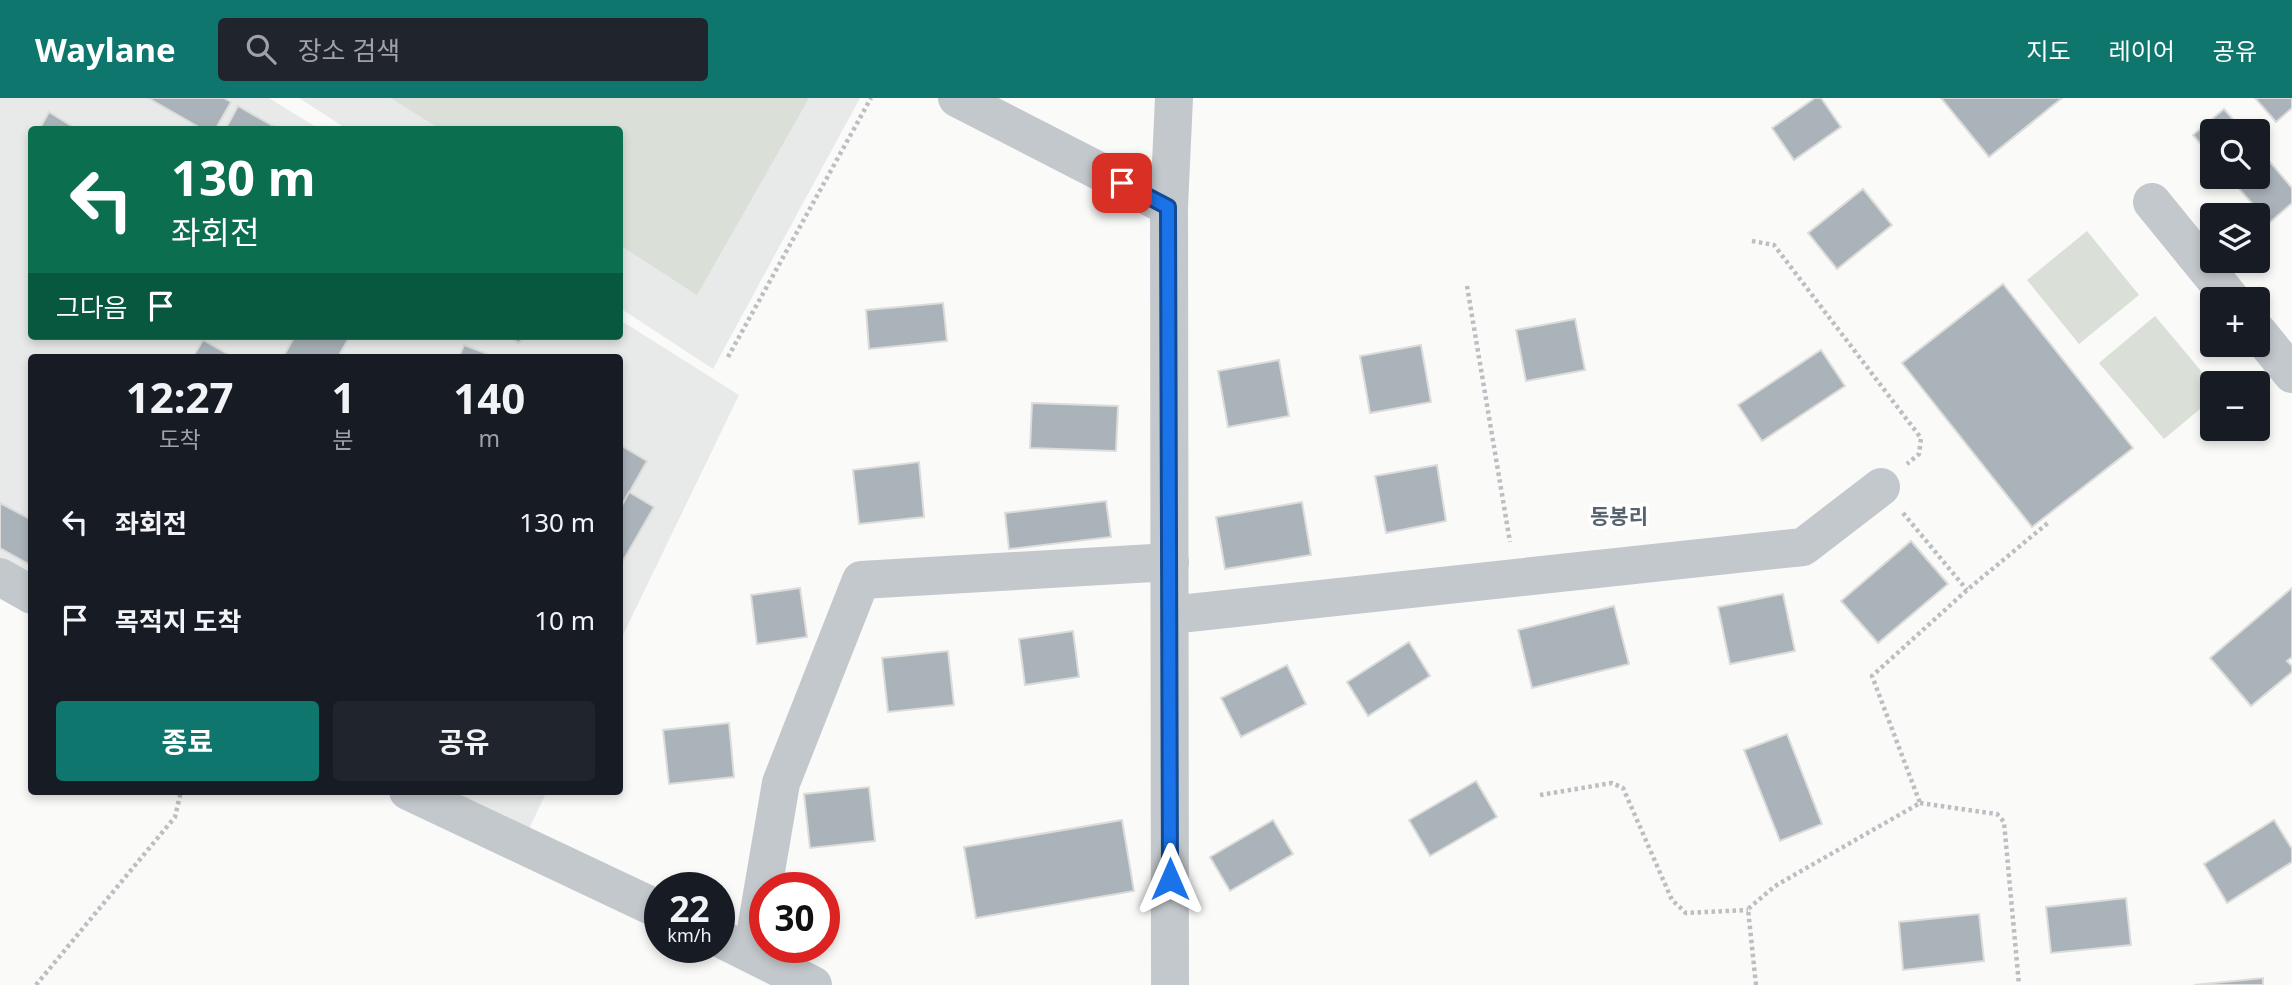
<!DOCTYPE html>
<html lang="ko">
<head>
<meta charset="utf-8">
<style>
	:root { --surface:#171b24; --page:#20242c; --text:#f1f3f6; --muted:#9ea1a6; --accent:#0f766e }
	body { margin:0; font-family:"Noto Sans","Noto Sans KR",sans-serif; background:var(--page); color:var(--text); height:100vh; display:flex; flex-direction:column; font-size:26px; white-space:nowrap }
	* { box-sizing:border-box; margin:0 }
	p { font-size:23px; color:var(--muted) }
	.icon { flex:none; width:38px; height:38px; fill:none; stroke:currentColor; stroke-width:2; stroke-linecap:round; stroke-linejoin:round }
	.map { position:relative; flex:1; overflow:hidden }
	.drawer { position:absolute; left:28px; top:256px; width:595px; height:441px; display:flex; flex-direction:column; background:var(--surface); border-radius:7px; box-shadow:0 4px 10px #0003 }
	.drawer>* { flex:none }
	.top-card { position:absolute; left:28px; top:28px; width:595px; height:214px; border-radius:7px; box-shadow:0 4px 10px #0003; background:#0b6e4f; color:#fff; overflow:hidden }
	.buttons { position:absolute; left:2200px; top:21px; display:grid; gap:14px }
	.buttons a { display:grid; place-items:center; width:70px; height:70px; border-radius:7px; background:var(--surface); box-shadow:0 4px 10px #0003; font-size:35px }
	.speed { position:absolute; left:644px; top:774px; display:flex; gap:14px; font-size:35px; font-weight:700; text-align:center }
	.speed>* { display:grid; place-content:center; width:91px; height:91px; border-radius:50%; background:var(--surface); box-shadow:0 4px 10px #0003; line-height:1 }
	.speed small { font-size:18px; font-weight:400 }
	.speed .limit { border:10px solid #d22; background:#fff; color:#111 }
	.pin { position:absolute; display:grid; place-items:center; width:60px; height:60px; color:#fff; margin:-30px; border-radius:14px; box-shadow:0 4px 10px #0006 }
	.me { position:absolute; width:77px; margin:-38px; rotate:0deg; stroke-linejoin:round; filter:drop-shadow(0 0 5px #0008) }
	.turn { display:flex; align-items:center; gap:24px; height:147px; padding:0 28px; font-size:32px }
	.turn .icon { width:91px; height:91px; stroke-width:2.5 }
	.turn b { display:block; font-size:49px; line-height:60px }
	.then { display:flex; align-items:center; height:66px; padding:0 28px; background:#0003; gap:14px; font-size:26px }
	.eta { display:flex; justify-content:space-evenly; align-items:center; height:119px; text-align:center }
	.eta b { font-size:42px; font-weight:700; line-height:49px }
	.action { display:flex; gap:14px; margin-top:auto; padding:14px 28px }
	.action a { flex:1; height:80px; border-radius:7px; background:var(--accent); color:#fff; font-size:28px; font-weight:700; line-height:80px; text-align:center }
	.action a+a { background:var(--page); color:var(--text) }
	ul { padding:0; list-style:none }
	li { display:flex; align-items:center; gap:21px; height:98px; padding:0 28px }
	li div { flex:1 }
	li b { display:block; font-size:26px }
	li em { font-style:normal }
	header { display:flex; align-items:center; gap:42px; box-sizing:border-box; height:98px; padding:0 35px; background:var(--accent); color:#fff }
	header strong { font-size:33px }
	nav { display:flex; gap:38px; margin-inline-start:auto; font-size:24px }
	.search { width:490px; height:63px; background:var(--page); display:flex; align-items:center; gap:18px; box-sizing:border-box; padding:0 24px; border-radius:7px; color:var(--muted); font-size:26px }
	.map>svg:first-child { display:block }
	.built { fill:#e8e9e9 }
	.green { fill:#dadfd7 }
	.building { fill:#aab3b9; stroke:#dcdcda; stroke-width:2 }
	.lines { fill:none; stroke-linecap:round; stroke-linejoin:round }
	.path { stroke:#bbbfc2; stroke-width:4.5; stroke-dasharray:3.5 3.5; stroke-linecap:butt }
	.minor { stroke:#c3c8cc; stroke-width:38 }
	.route-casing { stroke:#114b97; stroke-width:18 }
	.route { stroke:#1a73e8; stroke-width:12 }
	.labels { text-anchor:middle; stroke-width:7; stroke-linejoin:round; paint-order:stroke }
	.quarter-label { font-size:21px; font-weight:bold; fill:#57646e; stroke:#fff }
</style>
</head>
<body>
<header>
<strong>Waylane</strong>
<div class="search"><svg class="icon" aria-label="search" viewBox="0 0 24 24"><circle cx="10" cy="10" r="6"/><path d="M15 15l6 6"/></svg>장소 검색</div>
<nav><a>지도</a><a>레이어</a><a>공유</a></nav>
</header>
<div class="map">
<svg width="2292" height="887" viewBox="0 0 2292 887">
	<rect width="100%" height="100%" fill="#fafaf8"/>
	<!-- built -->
	<g class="built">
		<polygon points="0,0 269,0 319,31 32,32 32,238 620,238 620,222 739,297 620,543 620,259 32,259 31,480 0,462"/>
		<polygon points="299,0 860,0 713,271 620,210 620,32 347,31"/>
		<polygon points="441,693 547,693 529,731"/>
	</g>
	<!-- green -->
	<g class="green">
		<polygon points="391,0 809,0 697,197 620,147 620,32 440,31"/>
		<polygon points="2087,133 2139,197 2079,246 2027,182"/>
		<polygon points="2155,218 2212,286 2212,301 2164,341 2099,265"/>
	</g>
	<!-- building -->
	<g class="building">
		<polygon points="148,0 224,0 231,4 215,32 204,32"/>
		<polygon points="1815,0 1821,0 1841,29 1794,62 1772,30"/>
		<polygon points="1941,0 2062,0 1989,59"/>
		<polygon points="2255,0 2292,0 2292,10 2276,24"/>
		<polygon points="238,8 280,32 225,32"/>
		<polygon points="2224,11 2243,33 2212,33 2212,59 2193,37"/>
		<polygon points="49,14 78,32 39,32"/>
		<polygon points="2258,50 2292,90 2292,105 2269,125 2229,79 2258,79"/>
		<polygon points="1863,91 1892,127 1837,171 1808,135"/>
		<polygon points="2003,186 2133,350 2032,429 1902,265"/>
		<polygon points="943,205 947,243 869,251 866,212"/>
		<polygon points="1575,221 1585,272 1526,283 1516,232"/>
		<polygon points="295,238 350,238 338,259 283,259"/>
		<polygon points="508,238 524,238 519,245"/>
		<polygon points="203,242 233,259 193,259"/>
		<polygon points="464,247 488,256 487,259 459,259"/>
		<polygon points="1421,247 1431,304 1370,315 1360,258"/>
		<polygon points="1821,252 1845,288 1762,343 1738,307"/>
		<polygon points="1279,262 1289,318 1228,329 1218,273"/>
		<polygon points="1032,305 1118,308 1116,353 1030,350"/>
		<polygon points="620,347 647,363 620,411"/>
		<polygon points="919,364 924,419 859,426 853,372"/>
		<polygon points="1437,367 1446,423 1386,435 1375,378"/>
		<polygon points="629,394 654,409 620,468 620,411"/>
		<polygon points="1106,403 1111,439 1009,451 1005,415"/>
		<polygon points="1302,404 1311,457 1225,471 1216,419"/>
		<polygon points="0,405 32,422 32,468 0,450"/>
		<polygon points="1911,443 1948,486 1878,545 1841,503"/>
		<polygon points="800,490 807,539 757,546 751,497"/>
		<polygon points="2292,490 2292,559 2287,563 2292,568 2292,574 2251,608 2210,560"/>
		<polygon points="1783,496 1795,553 1730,566 1718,509"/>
		<polygon points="1614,508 1629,566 1532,590 1518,532"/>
		<polygon points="1073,533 1079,579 1025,587 1019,541"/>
		<polygon points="1409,544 1430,578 1368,618 1347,584"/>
		<polygon points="948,553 954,607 888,614 882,560"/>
		<polygon points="1287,567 1306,606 1241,639 1221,600"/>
		<polygon points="729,625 734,679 669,686 663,632"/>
		<polygon points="1787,636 1822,726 1780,743 1744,652"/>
		<polygon points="1476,683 1497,719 1430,758 1409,722"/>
		<polygon points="869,689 875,743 810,750 804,696"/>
		<polygon points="1122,722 1134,793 976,820 964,749"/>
		<polygon points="1273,722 1293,756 1230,793 1210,759"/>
		<polygon points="2274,722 2292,751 2292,764 2227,805 2204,766"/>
		<polygon points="2126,800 2131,847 2051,855 2046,809"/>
		<polygon points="1979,816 1984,863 1903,872 1899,824"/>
		<polygon points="2263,880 2263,887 2194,887"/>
	</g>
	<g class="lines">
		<!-- path -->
		<g class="path">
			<polyline points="1752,143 1774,147 1921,340 1919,356 1907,366"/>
			<polyline points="1467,188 1510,444"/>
			<polyline points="728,259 871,0"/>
			<polyline points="1903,415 1967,492"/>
			<polyline points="1540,697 1612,685 1623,690 1672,802 1686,815 1748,812"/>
			<polyline points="1920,705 1997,716 2004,724 2019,887"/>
			<polyline points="36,887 175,719 181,693"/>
			<polyline points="1756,887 1748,811 1775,788 1920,705 1872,578 1967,492 2049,424"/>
		</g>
		<!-- minor -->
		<g class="minor">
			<polyline points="957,0 1169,109"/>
			<polyline points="2152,104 2231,201"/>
			<polyline points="2258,234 2292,276"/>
			<polyline points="0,479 32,497"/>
			<polyline points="1170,517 1803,449 1881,389"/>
			<polyline points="408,693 660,812"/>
			<polyline points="719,840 813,887"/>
			<polyline points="752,855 781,685 861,482 1170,464"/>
			<polyline points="1170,887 1169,109 1174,0"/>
		</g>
	</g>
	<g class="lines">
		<!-- route casing -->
		<g class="route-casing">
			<polyline id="route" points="1122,85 1168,109 1170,781"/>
		</g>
		<!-- route -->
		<use href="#route" class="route"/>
	</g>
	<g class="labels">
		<!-- quarter labels -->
		<g class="quarter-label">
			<text x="1619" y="426">동봉리</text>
		</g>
	</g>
</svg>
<div class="buttons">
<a><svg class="icon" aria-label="search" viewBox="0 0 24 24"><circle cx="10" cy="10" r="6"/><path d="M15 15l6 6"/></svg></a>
<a><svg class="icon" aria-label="layers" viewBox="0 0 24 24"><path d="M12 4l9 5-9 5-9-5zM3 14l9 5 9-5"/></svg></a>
<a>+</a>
<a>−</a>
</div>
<div class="speed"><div>22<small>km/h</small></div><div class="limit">30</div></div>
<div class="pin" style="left:1122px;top:85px;background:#d93025"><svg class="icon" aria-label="arrive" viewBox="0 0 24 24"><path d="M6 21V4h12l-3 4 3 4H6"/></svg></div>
<svg class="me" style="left:1170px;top:781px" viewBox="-20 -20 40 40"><path d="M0-17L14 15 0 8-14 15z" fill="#1a73e8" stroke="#fff" stroke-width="4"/></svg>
<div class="top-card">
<div class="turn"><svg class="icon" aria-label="left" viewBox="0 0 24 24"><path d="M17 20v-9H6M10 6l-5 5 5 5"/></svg><div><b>130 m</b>좌회전</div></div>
<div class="then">그다음<svg class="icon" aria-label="arrive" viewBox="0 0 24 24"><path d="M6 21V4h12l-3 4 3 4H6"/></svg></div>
</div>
<section class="drawer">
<div class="eta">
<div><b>12:27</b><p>도착</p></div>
<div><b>1</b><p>분</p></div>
<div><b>140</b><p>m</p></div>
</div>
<ul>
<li><svg class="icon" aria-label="left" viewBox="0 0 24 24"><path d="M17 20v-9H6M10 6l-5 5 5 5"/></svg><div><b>좌회전</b></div><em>130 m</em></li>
<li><svg class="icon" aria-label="arrive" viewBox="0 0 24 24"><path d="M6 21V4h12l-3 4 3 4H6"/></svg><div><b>목적지 도착</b></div><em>10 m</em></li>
</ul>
<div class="action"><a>종료</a><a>공유</a></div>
</section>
</div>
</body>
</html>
